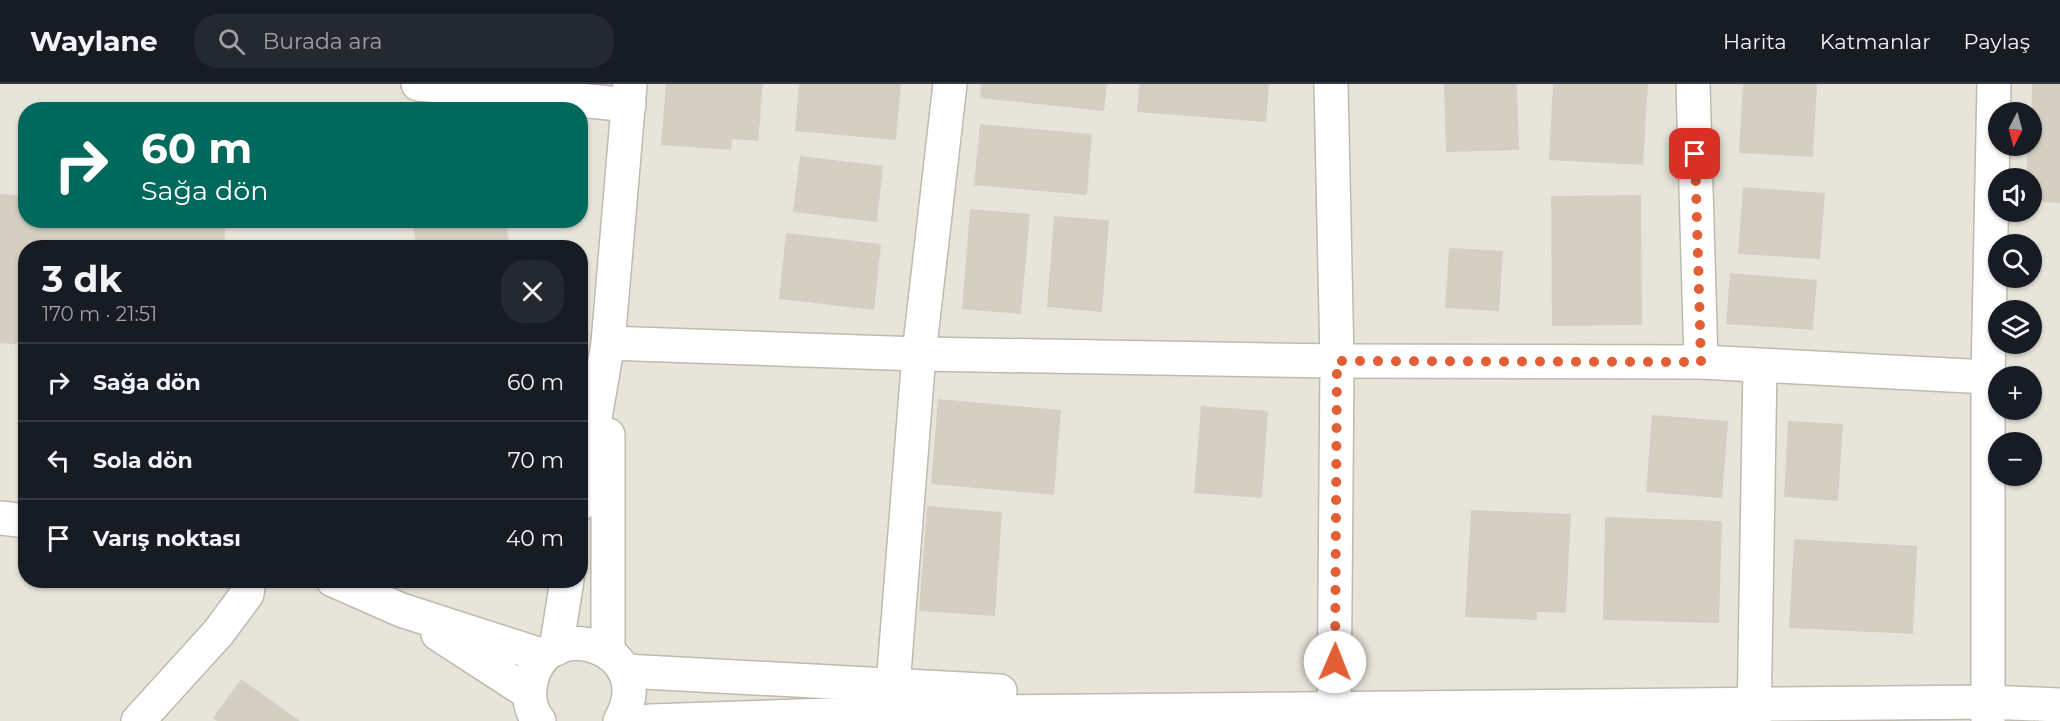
<!DOCTYPE html>
<html lang="tr">
<head>
<meta charset="utf-8">
<style>
	:root { --surface:#171b24; --page:#242831; --text:#f1f3f6; --muted:#9ea1a6; --line:#363941 }
	body { margin:0; font-family:Montserrat,sans-serif; background:var(--page); color:var(--text); height:100vh; display:flex; flex-direction:column; font-size:22px; white-space:nowrap }
	* { box-sizing:border-box; margin:0 }
	p { font-size:20px; color:var(--muted) }
	.icon { flex:none; width:33px; height:33px; fill:none; stroke:currentColor; stroke-width:2; stroke-linecap:round; stroke-linejoin:round }
	.map { position:relative; flex:1; overflow:hidden }
	.drawer { position:absolute; left:18px; top:156px; width:570px; height:348px; display:flex; flex-direction:column; background:var(--surface); border-radius:24px; box-shadow:0 2px 4px #0004 }
	.drawer>* { flex:none }
	.top-card { position:absolute; left:18px; top:18px; width:570px; height:126px; border-radius:24px; box-shadow:0 2px 4px #0004; background:#00695c; color:#fff; overflow:hidden }
	.needle { width:39px; rotate:186deg }
	.fabs { position:absolute; left:1988px; top:18px; display:grid; gap:12px }
	.fabs a { display:grid; place-items:center; width:54px; height:54px; border-radius:50%; background:var(--surface); box-shadow:0 2px 4px #0004; font-size:30px }
	.pin { position:absolute; display:grid; place-items:center; width:51px; height:51px; color:#fff; margin:-26px; border-radius:12px; box-shadow:0 3px 9px #0006 }
	.me { position:absolute; width:66px; margin:-33px; rotate:1deg; stroke-linejoin:round; filter:drop-shadow(0 0 4px #0008) }
	.turn { display:flex; align-items:center; gap:21px; height:126px; padding:0 24px; font-size:27px }
	.turn .icon { width:78px; height:78px; stroke-width:2.5 }
	.turn b { display:block; font-size:42px; line-height:51px }
	.round { display:grid; place-items:center; flex:none; width:63px; height:63px; border-radius:24px; background:var(--page) }
	.headline { display:flex; align-items:center; justify-content:space-between; height:102px; padding:0 24px }
	h1 { font-size:36px; font-weight:700; line-height:45px }
	ul { padding:0; list-style:none }
	li { display:flex; align-items:center; gap:18px; height:78px; padding:0 24px; border-top:2px solid var(--line) }
	li div { flex:1 }
	li b { display:block; font-size:22px }
	li em { font-style:normal }
	header { display:flex; align-items:center; gap:36px; box-sizing:border-box; height:84px; padding:0 30px; background:var(--surface); border-bottom:2px solid var(--line) }
	header strong { font-size:28px }
	nav { display:flex; gap:33px; margin-inline-start:auto; font-size:21px }
	.search { width:420px; height:54px; background:var(--page); display:flex; align-items:center; gap:15px; box-sizing:border-box; padding:0 21px; border-radius:24px; color:var(--muted); font-size:22px }
	.map>svg:first-child { display:block }
	.residential { fill:#e7e4da; fill-rule:evenodd }
	.building { fill:#d4cfc2 }
	.lines { fill:none; stroke-linecap:round; stroke-linejoin:round }
	.minor-casing { stroke:#bebaae; stroke-width:36 }
	.minor { stroke:#fff; stroke-width:33 }
	.route { stroke:#e25e34; stroke-width:10; stroke-dasharray:0 18 }
</style>
</head>
<body>
<header>
<strong>Waylane</strong>
<div class="search"><svg class="icon" aria-label="search" viewBox="0 0 24 24"><circle cx="10" cy="10" r="6"/><path d="M15 15l6 6"/></svg>Burada ara</div>
<nav><a>Harita</a><a>Katmanlar</a><a>Paylaş</a></nav>
</header>
<div class="map">
<svg width="2060" height="637" viewBox="0 0 2060 637">
	<rect width="100%" height="100%" fill="#f4f2eb"/>
	<!-- residential -->
	<path class="residential" d="M0 0H2060V637H0ZM26 26H580V136H26ZM1998 28H2031V62H1998ZM1998 94H2031V128H1998ZM1998 160H2031V194H1998ZM26 164H580V496H26ZM1998 226H2031V260H1998ZM1998 292H2031V326H1998ZM1998 358H2031V392H1998Z"/>
	<!-- building -->
	<g class="building">
		<polygon points="666,0 763,0 758,57 732,55 731,66 661,61"/>
		<polygon points="799,0 901,0 896,56 795,47"/>
		<polygon points="981,0 1107,0 1104,27 980,14"/>
		<polygon points="1139,0 1269,0 1266,38 1137,28"/>
		<polygon points="1444,0 1517,0 1519,66 1446,68"/>
		<polygon points="1553,0 1648,0 1643,81 1549,76"/>
		<polygon points="1743,0 1817,0 1813,73 1739,69"/>
		<polygon points="2032,0 2060,0 2060,119 2031,117 2031,94 2026,94 2028,62 2031,62"/>
		<polygon points="980,40 1092,50 1087,111 974,101"/>
		<polygon points="800,72 883,82 877,138 793,128"/>
		<polygon points="1743,103 1825,109 1820,175 1738,170"/>
		<polygon points="0,110 26,112 26,136 226,136 224,164 26,164 26,261 0,259"/>
		<polygon points="1641,111 1642,241 1552,242 1551,112"/>
		<polygon points="970,125 1030,130 1021,230 962,225"/>
		<polygon points="1054,132 1109,136 1102,228 1047,223"/>
		<polygon points="412,136 505,136 510,164 417,164"/>
		<polygon points="786,149 881,160 874,226 779,215"/>
		<polygon points="1449,164 1503,167 1499,227 1445,224"/>
		<polygon points="1730,189 1817,196 1813,246 1726,240"/>
		<polygon points="938,315 1061,326 1054,411 931,400"/>
		<polygon points="1201,322 1268,327 1262,414 1194,409"/>
		<polygon points="1652,331 1728,337 1722,414 1646,408"/>
		<polygon points="1788,337 1843,340 1838,417 1784,413"/>
		<polygon points="927,422 1002,428 995,532 919,527"/>
		<polygon points="1471,426 1571,430 1566,529 1537,528 1537,536 1465,533"/>
		<polygon points="1605,433 1722,437 1719,539 1603,536"/>
		<polygon points="1794,455 1917,462 1913,550 1789,544"/>
		<polygon points="241,595 300,637 217,637 213,634"/>
	</g>
	<g class="lines">
		<!-- minor casing -->
		<g class="minor-casing">
			<g id="minor">
				<polyline points="418,0 629,21"/>
				<polyline points="1331,0 1337,277 1334,637"/>
				<polyline points="1693,0 1701,278"/>
				<polyline points="608,259 919,270 1337,277 1701,278 1988,293"/>
				<polyline points="580,420 608,259 630,0"/>
				<polyline points="0,434 26,437"/>
				<polyline points="333,496 401,526 544,572"/>
				<polyline points="438,550 529,609"/>
				<polyline points="556,565 567,496"/>
				<polyline points="608,567 608,351"/>
				<polyline points="625,587 1000,607"/>
				<polyline points="893,602 919,270 950,0"/>
				<polyline points="138,637 218,549 247,510 249,496"/>
				<path d="M539 637C530 626 528 612 531 598 545 526 662 564 620 637"/>
				<polyline points="650,637 891,629 1988,618 2060,621"/>
				<polyline points="1754,637 1760,282"/>
				<polyline points="1988,637 1988,293 1994,0"/>
			</g>
		</g>
		<!-- minor -->
		<use href="#minor" class="minor"/>
	</g>
	<g class="lines">
		<!-- route -->
		<polyline class="route" points="1335,578 1337,277 1701,278 1695,70"/>
	</g>
</svg>
<div class="fabs">
<a><svg class="needle" viewBox="-14 -14 28 28"><path d="M0-13l5 13h-10z" fill="#e53935"/><path d="M0 13l5-13h-10z" fill="#9ea1a6"/></svg></a>
<a><svg class="icon" aria-label="sound" viewBox="0 0 24 24"><path d="M4 9h4l5-4v14l-5-4H4zM17 9q2 3 0 6"/></svg></a>
<a><svg class="icon" aria-label="search" viewBox="0 0 24 24"><circle cx="10" cy="10" r="6"/><path d="M15 15l6 6"/></svg></a>
<a><svg class="icon" aria-label="layers" viewBox="0 0 24 24"><path d="M12 4l9 5-9 5-9-5zM3 14l9 5 9-5"/></svg></a>
<a>+</a>
<a>−</a>
</div>
<div class="pin" style="left:1695px;top:70px;background:#d93025"><svg class="icon" aria-label="arrive" viewBox="0 0 24 24"><path d="M6 21V4h12l-3 4 3 4H6"/></svg></div>
<svg class="me" style="left:1335px;top:578px" viewBox="-20 -20 40 40"><circle r="19" fill="#fff"/><path d="M0-13L10 11 0 6-10 11z" fill="#e25e34"/></svg>
<div class="top-card">
<div class="turn"><svg class="icon" aria-label="right" viewBox="0 0 24 24"><path d="M7 20v-9h11M14 6l5 5-5 5"/></svg><div><b>60 m</b>Sağa dön</div></div>
</div>
<section class="drawer">
<div class="headline"><div><h1>3 dk</h1><p>170 m · 21:51</p></div><a class="round"><svg class="icon" aria-label="close" viewBox="0 0 24 24"><path d="M6 6l12 12M18 6L6 18"/></svg></a></div>
<ul>
<li><svg class="icon" aria-label="right" viewBox="0 0 24 24"><path d="M7 20v-9h11M14 6l5 5-5 5"/></svg><div><b>Sağa dön</b></div><em>60 m</em></li>
<li><svg class="icon" aria-label="left" viewBox="0 0 24 24"><path d="M17 20v-9H6M10 6l-5 5 5 5"/></svg><div><b>Sola dön</b></div><em>70 m</em></li>
<li><svg class="icon" aria-label="arrive" viewBox="0 0 24 24"><path d="M6 21V4h12l-3 4 3 4H6"/></svg><div><b>Varış noktası</b></div><em>40 m</em></li>
</ul>
</section>
</div>
</body>
</html>
